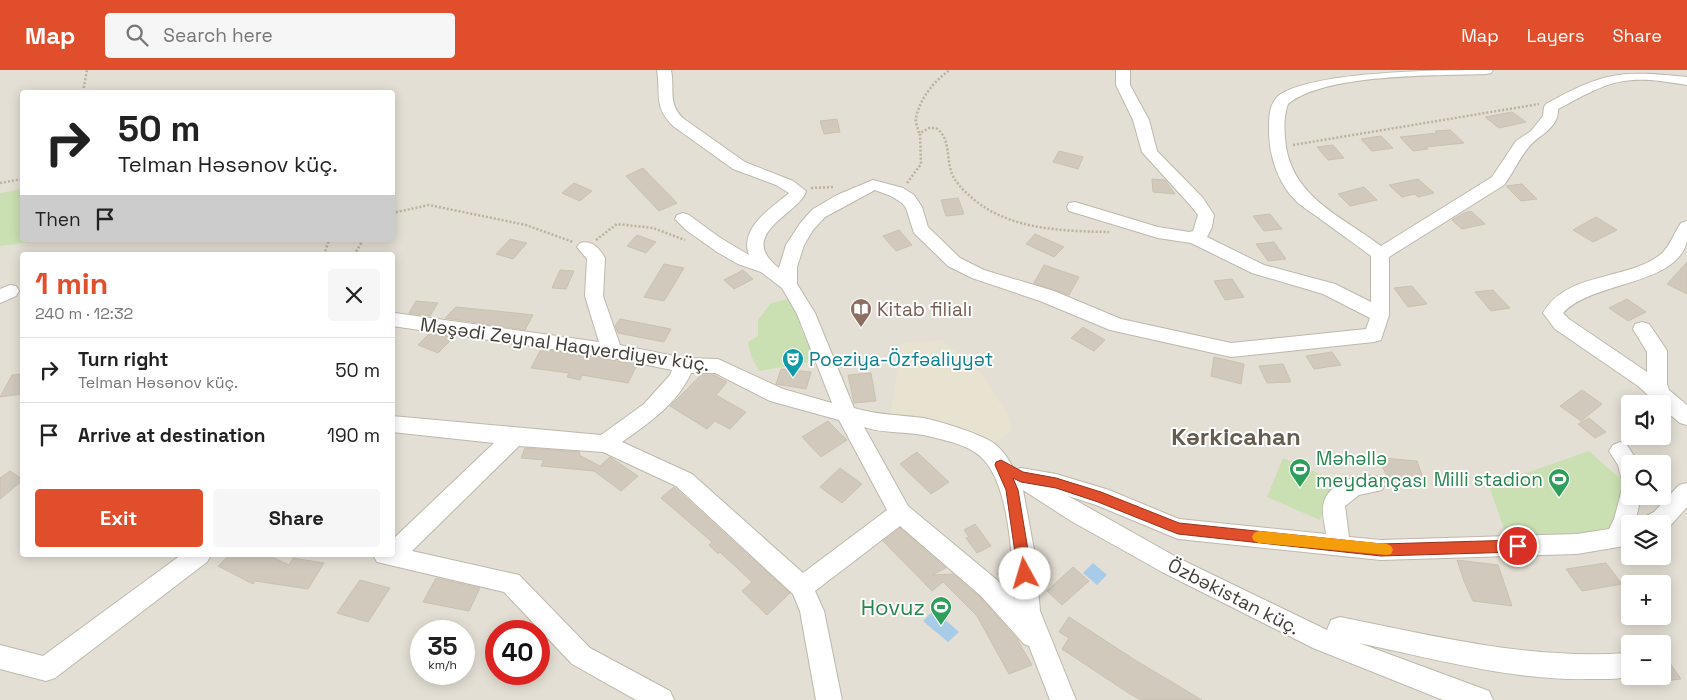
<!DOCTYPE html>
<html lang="en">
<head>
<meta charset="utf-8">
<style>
	:root { --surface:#fff; --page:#f6f6f6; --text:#222; --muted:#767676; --line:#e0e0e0; --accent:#e14e2c }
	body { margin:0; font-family:"Space Grotesk",sans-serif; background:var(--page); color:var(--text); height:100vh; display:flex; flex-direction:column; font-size:19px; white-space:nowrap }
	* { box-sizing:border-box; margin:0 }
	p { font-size:16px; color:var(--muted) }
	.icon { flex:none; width:28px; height:28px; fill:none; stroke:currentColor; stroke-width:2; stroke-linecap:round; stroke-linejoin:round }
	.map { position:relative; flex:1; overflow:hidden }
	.details { position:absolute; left:20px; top:182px; width:375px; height:305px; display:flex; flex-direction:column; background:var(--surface); border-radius:5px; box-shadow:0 2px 12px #0003 }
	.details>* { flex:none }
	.hud { position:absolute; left:20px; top:20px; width:375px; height:152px; border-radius:5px; box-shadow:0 2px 12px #0003; background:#fff; color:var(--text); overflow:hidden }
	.controls { position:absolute; left:1621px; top:325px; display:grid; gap:10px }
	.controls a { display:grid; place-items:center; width:50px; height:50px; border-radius:5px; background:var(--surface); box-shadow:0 2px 12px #0003; font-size:25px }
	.speed { position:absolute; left:410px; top:550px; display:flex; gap:10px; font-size:25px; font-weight:700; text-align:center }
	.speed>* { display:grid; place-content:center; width:65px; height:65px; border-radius:50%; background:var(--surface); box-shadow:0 2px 12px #0003; line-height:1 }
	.speed small { font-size:12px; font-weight:400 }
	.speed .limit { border:8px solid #d22; background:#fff; color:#111 }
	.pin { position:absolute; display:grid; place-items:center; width:42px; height:42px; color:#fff; margin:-21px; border:2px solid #fff; border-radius:50%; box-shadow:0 1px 5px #0007 }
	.me { position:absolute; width:55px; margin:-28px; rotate:354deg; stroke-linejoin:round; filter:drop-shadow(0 0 4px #0008) }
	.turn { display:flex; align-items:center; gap:18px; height:105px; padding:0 15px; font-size:22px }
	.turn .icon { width:65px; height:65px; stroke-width:2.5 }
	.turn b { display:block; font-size:35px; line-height:42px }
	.then { display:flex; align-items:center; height:48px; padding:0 15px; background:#0003; gap:10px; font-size:19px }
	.round { display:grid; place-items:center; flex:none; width:52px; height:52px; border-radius:5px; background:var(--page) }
	.overview { display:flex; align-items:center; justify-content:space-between; height:85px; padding:0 15px }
	h1 { font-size:30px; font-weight:600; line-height:38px; color:var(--accent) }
	.button { display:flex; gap:10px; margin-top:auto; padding:10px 15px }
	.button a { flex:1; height:58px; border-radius:5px; background:var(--accent); color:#fff; font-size:20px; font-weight:600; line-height:58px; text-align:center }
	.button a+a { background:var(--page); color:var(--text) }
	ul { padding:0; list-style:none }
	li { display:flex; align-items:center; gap:15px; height:65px; padding:0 15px; border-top:1px solid var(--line) }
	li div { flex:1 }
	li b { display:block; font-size:19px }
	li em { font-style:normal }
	header { display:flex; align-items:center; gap:30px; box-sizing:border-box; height:70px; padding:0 25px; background:var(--accent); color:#fff }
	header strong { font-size:24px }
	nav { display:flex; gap:28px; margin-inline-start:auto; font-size:18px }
	.search { width:350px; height:45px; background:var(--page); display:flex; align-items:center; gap:12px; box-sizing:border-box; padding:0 18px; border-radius:5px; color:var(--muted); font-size:19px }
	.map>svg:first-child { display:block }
	.residential { fill:#e4dfd4; fill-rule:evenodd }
	.education { fill:#e8e2d1 }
	.green { fill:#cae0b2 }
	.water { fill:#a8cbe7 }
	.building { fill:#d1c9bc; stroke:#cbc1b0 }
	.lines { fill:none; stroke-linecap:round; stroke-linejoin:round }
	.minor-casing { stroke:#beb8ac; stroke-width:2 }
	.path { stroke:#bbb19c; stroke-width:2.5; stroke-dasharray:2 2; stroke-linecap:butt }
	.minor { fill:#fff; fill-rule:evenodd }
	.route { fill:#e14e2c; stroke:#92331d }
	.slow { fill:#f59e0b }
	.labels { text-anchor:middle; stroke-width:4; stroke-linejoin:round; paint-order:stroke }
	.education-label { font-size:19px; fill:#785e54; stroke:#fff; text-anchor:start }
	.street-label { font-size:19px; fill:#423e36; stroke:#fff }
	.culture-label { font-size:19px; fill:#0d838f; stroke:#fff; text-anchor:start }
	.leisure-label { font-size:19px; fill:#27864d; stroke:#fff; text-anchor:start }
	.near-leisure-label { font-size:22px; fill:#27864d; stroke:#fff; text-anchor:end }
	.district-label { font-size:24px; font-weight:bold; fill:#645c4e; stroke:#fff }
</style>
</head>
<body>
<header>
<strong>Map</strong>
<div class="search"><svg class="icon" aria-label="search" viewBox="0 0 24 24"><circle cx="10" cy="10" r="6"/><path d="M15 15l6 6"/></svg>Search here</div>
<nav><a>Map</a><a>Layers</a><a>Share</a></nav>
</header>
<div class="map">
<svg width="1687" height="630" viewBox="0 0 1687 630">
	<rect width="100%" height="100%" fill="#f0ede5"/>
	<!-- residential -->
	<path class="residential" d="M0 0H1687V630H0ZM22 22H392V170H22ZM22 185H392V485H22ZM1630 334H1662V366H1630ZM1630 394H1662V426H1630ZM1630 454H1662V486H1630ZM1630 514H1662V546H1630ZM421 561H464V604H421ZM496 561H539V604H496ZM1630 574H1662V606H1630Z"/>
	<!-- education -->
	<polygon class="education" points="942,270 979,301 1006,342 1012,361 990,376 890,347 902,273"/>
	<!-- green -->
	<g class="green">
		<polygon points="22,119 22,170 47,170 0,176 0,123"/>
		<polygon points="789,229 802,247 800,257 816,291 759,301 751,286 748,272 758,266 758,250 771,233"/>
		<polygon points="1589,381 1626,414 1624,441 1609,465 1506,464 1489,416"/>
		<polygon points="1283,388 1334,410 1320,450 1267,427"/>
	</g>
	<!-- water -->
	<g class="water">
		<polygon points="1093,493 1107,505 1097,515 1083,503"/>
		<polygon points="934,540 959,562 948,572 923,551"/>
	</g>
	<!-- building -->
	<g class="building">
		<polygon points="1512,42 1526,52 1499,58 1485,47"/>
		<polygon points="837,49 840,62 824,64 820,51"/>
		<polygon points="1450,60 1464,73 1426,77 1428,79 1413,81 1400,67 1437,63 1435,61"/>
		<polygon points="1381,66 1393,78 1372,81 1361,69"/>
		<polygon points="1333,75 1344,88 1328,90 1317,77"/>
		<polygon points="1059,81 1083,87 1078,99 1053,92"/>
		<polygon points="643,98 677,133 659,141 626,106"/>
		<polygon points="1152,109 1165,110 1175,124 1153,122"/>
		<polygon points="1418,109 1434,123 1418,127 1415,124 1402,127 1389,115"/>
		<polygon points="574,113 592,121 580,131 562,123"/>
		<polygon points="1522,114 1537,129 1521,131 1506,116"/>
		<polygon points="1364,117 1377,130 1350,136 1338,124"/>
		<polygon points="958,128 964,144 946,146 941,130"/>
		<polygon points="1471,141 1485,154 1462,159 1452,150 1464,143"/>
		<polygon points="1270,144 1282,159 1264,161 1253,146"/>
		<polygon points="1596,147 1617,160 1593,172 1573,160"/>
		<polygon points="899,160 912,175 896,181 883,166"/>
		<polygon points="1035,164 1064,177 1054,187 1026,174"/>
		<polygon points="637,165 656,172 646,183 627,176"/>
		<polygon points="510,169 527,173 513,189 496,184"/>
		<polygon points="1274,172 1286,189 1268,191 1256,174"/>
		<polygon points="1687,192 1687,224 1667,214"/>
		<polygon points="664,194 684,198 664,231 644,227"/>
		<polygon points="1044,195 1079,207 1069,225 1034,213"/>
		<polygon points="560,200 574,201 566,219 552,218"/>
		<polygon points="743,200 753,209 734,219 724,210"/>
		<polygon points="1232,209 1244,227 1225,230 1214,211"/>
		<polygon points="1412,216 1427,234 1408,237 1394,218"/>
		<polygon points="1493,220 1510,238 1491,241 1475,222"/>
		<polygon points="1627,229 1646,242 1628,251 1609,238"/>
		<polygon points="416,231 438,233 430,246 409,243"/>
		<polygon points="456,237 506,242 533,245 525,260 445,248"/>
		<polygon points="620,249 671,259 664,272 618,263 615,256"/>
		<polygon points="1083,257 1105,270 1094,281 1071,268"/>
		<polygon points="430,263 454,267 438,283 418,275"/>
		<polygon points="541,279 612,290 637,295 628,313 582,305 580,310 567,307 569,303 531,298"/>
		<polygon points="1332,282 1341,295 1314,299 1306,286"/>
		<polygon points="1214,287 1244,294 1241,314 1211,306"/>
		<polygon points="1283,294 1291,312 1267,313 1259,296"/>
		<polygon points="781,299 811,302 806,319 776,314"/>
		<polygon points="871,303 876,331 854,333 848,305"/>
		<polygon points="22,304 22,324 0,327 12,305"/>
		<polygon points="701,305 714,305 727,312 716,325 746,342 730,359 715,351 707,359 670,336"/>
		<polygon points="1582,320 1602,334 1581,351 1560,336"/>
		<polygon points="1589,348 1606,362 1595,368 1578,354"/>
		<polygon points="828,351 847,370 821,387 802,367"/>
		<polygon points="525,378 580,382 579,385 600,396 610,387 638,406 621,421 594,401 541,396 544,390 521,388"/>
		<polygon points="917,382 949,412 931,424 900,394"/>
		<polygon points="1382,388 1417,391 1424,411 1388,408 1383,398"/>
		<polygon points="840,398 862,414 842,433 820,417"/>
		<polygon points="10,401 22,409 22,411 0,429 0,408"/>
		<polygon points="674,417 790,523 767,545 742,521 752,512 720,482 718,484 709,475 712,472 661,428"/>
		<polygon points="975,454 991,476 977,483 966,468 969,467 964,460"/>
		<polygon points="900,458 946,498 932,505 953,504 980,527 1017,569 1032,595 1009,604 977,546 943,512 932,521 883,471"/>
		<polygon points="229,485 268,485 289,495 293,488 324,493 308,519 255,511 253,514 218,496"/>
		<polygon points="1457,490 1498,495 1512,536 1473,531 1464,511"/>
		<polygon points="1606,493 1622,514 1582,521 1566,499"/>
		<polygon points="1073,497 1089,511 1062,535 1047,521"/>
		<polygon points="1011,502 1012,515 1005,516 999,509 998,503"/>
		<polygon points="436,508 480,518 469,541 423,532"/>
		<polygon points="360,510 390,518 368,552 337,543"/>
		<polygon points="1069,547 1135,590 1202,630 1141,630 1130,624 1062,579 1069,568 1059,562"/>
		<polygon points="1662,582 1681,609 1662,611"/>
	</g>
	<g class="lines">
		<!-- minor casing -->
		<g class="minor-casing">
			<g id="minor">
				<path d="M657 0H671C675 20 667 34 684 49L745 92 793 111 806 121C801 143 734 164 779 198L786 175 801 152 813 139 837 125 873 110 903 118 914 125 922 137 928 157 960 188 984 200 1054 221 1121 249 1231 273 1366 259 1370 248 1323 224 1252 203 1191 173 1158 168 1069 141 1067 137 1069 133 1075 132 1158 157 1189 162 1193 161 1198 145 1191 136 1142 82 1133 50 1116 15V0H1130V15L1149 50 1157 81 1203 128 1214 145 1212 157 1207 167 1264 195 1335 214 1371 232V186C1354 173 1336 161 1319 148 1312 143 1304 138 1297 132 1279 115 1270 89 1269 64 1269 51 1268 37 1277 27 1309 0 1447 0 1493 0L1491 3 1486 4C1436 6 1325 3 1288 34 1284 45 1284 57 1285 68 1289 126 1340 145 1381 176L1492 107 1516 71 1531 61 1543 46 1544 37 1546 34C1603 2 1621 0 1687 7V15C1625 4 1613 9 1558 39 1559 59 1538 65 1528 78 1519 89 1513 103 1504 115L1389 187V245L1381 270 1374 272 1231 287 1110 260 1040 231 972 208 948 196 914 163 906 138 902 133 891 126 875 120 825 147 813 160 804 175 797 197V214L815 243 854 338C877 345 900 345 923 348 939 351 985 365 996 375 1004 382 1010 391 1014 400L1021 398 1056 404 1109 420 1179 449 1326 464C1325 455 1321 441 1324 432 1330 411 1363 401 1382 408L1385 414 1382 420 1359 425 1345 436 1349 467 1381 470 1577 464 1609 459 1614 449 1622 419 1630 417V426H1641L1635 454H1630V475L1577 484 1381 490 1178 469 1096 435 1068 426 1178 488 1327 560 1331 550 1340 547C1435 566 1529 590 1627 583L1630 584V606C1619 610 1604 609 1592 609 1513 611 1435 589 1359 573L1489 621 1493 630H1443L1313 578 1162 502 1071 451 1023 420 1035 485 1040 541 1076 630H1050L1029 576 1024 574 981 526 900 456 815 521 824 541 842 630H816L800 541 793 524 676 416 603 382 519 376 412 481 519 505 590 578 670 621 674 630H636L572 594 504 522 377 492 373 485H392V470L494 373 392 362V346L601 365 644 334 670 305 672 300 613 288 392 256V244L395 243 599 272 585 226 587 189 577 177 580 173C592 170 599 178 605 188L603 226 620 275 684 288 718 289 783 319 832 333 797 244 782 218 761 202 738 194 717 182 686 160 675 149 677 145 683 143 689 145 719 167 749 185C739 157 772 138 789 123L776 115 733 99 673 56C653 36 661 24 657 0ZM691 303H715L770 331 839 350 887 440 803 503 692 404 622 372C649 353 677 334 691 303ZM864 357C884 364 907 361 928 366 944 370 969 375 981 387 1010 413 1012 491 1015 529L997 510 908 436Z"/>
				<path d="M1687 151C1687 157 1687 165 1687 171 1677 216 1592 211 1563 243L1569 249 1647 302V282L1633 259 1635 254 1642 252 1649 254 1664 276 1667 281V314L1669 320 1687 335V355L1680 353 1662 338V334H1658L1638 316 1555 259 1543 243C1566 202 1625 211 1660 185 1669 178 1674 163 1681 153Z"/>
				<polygon points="10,215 16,216 19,221 16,226 0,233 0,219"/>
				<polygon points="1620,372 1627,375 1639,394 1630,394 1630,414 1622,411 1618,395 1609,381 1613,375"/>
				<polygon points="1687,413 1687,437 1670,456 1662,460 1662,454 1641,454 1644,447 1654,442 1679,415"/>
				<polygon points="181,485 211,485 207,492 55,608 46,611 0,599 0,575 43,586"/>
			</g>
		</g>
		<!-- path -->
		<g class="path">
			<polyline points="83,22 87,0"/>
			<path d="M919 63C918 58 915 52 916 48 920 28 934 11 950 0"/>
			<polyline points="1293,75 1539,34"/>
			<polyline points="0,113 22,109"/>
			<path d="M907 113 921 94 920 63 929 58H936C951 68 946 89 952 104 956 113 963 120 971 127 1008 160 1062 161 1109 162"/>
			<polyline points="811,118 835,117"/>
			<polyline points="392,143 429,135 526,155 573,172"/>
			<polyline points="596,170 617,154 653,158 685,170"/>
			<polyline points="324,185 329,170"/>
			<polyline points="354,185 363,170"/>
		</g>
		<!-- minor -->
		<use href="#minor" class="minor"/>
	</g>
	<!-- route -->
	<polygon class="route" points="1001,390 1023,402 1056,408 1101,422 1179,453 1381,474 1518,470 1523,472 1525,476 1523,480 1518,482 1381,486 1178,464 1098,432 1056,418 1021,412 1013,408 1018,420 1032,504 1030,508 1025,510 1020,508 1018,504 1006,420 995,395 996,392"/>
	<!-- slow -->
	<polygon class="slow" points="1259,461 1387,474 1391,476 1393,480 1391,484 1387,485 1259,473 1254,471 1252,467 1254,463"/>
	<!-- icons -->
	<defs>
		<g id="library-pin" transform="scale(1.125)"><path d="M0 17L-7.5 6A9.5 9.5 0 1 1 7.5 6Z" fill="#8d6e63" stroke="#fff"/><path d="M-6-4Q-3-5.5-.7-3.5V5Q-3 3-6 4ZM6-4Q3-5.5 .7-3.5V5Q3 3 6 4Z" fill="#fff"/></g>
		<g id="theatre-pin" transform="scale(1.125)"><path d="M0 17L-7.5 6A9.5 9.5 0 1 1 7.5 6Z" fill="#0f9aa8" stroke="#fff"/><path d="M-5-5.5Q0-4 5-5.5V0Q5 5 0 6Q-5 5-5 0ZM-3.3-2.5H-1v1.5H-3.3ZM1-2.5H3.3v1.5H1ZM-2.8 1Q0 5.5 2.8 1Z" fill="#fff"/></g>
		<g id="stadium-pin" transform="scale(1.125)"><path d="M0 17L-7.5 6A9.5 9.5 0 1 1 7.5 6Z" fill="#2e9e5b" stroke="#fff"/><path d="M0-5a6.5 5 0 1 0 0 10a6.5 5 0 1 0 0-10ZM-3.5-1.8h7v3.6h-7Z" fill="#fff"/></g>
	</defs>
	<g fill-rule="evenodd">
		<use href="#library-pin" x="861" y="239"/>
		<use href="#theatre-pin" x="793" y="289"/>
		<use href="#stadium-pin" x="1300" y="399"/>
		<use href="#stadium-pin" x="1559" y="409"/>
		<use href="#stadium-pin" x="941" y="537"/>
	</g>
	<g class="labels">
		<!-- education labels -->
		<g class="education-label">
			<text x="877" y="246">Kitab filialı</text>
		</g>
		<!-- street labels -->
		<g class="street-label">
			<text transform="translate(565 274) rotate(8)" y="7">Məşədi Zeynal Haqverdiyev küç.</text>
			<text transform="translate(1234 526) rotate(27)" y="7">Özbəkistan küç.</text>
		</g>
		<!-- culture labels -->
		<g class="culture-label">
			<text x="809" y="296">Poeziya-Özfəaliyyət</text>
		</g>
		<!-- leisure labels -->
		<g class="leisure-label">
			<text x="1316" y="395">Məhəllə<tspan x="1316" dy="22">meydançası</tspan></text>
			<text x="1543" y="416" text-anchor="end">Milli stadion</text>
		</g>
		<!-- near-leisure labels -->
		<g class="near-leisure-label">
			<text x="925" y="545">Hovuz</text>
		</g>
		<!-- district labels -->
		<g class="district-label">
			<text x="1236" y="375">Kərkicahan</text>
		</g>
	</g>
</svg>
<div class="controls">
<a><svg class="icon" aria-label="sound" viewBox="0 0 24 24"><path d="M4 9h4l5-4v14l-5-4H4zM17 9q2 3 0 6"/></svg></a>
<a><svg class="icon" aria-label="search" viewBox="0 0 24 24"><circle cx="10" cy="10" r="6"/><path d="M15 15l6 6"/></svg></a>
<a><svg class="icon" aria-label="layers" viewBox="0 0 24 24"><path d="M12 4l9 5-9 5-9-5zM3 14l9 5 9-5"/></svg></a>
<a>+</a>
<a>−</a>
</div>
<div class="speed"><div>35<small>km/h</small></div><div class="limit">40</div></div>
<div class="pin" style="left:1518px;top:476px;background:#d93025"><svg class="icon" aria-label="arrive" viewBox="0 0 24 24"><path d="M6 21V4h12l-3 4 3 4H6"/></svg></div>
<svg class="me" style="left:1025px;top:504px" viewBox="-20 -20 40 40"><circle r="19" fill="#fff"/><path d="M0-13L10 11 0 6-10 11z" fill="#e14e2c"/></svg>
<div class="hud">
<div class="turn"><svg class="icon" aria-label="right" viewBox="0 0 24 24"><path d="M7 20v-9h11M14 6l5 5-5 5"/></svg><div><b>50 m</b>Telman Həsənov küç.</div></div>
<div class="then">Then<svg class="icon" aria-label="arrive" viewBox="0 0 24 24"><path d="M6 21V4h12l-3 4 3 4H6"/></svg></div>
</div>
<section class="details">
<div class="overview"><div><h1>1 min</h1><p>240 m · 12:32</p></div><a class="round"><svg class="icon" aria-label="close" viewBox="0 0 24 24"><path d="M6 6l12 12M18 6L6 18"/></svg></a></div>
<ul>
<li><svg class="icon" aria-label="right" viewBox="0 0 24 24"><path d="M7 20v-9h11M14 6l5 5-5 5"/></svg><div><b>Turn right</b><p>Telman Həsənov küç.</p></div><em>50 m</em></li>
<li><svg class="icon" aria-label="arrive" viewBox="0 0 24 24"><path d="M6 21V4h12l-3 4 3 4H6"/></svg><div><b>Arrive at destination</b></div><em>190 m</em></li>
</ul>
<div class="button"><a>Exit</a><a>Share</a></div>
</section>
</div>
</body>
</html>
